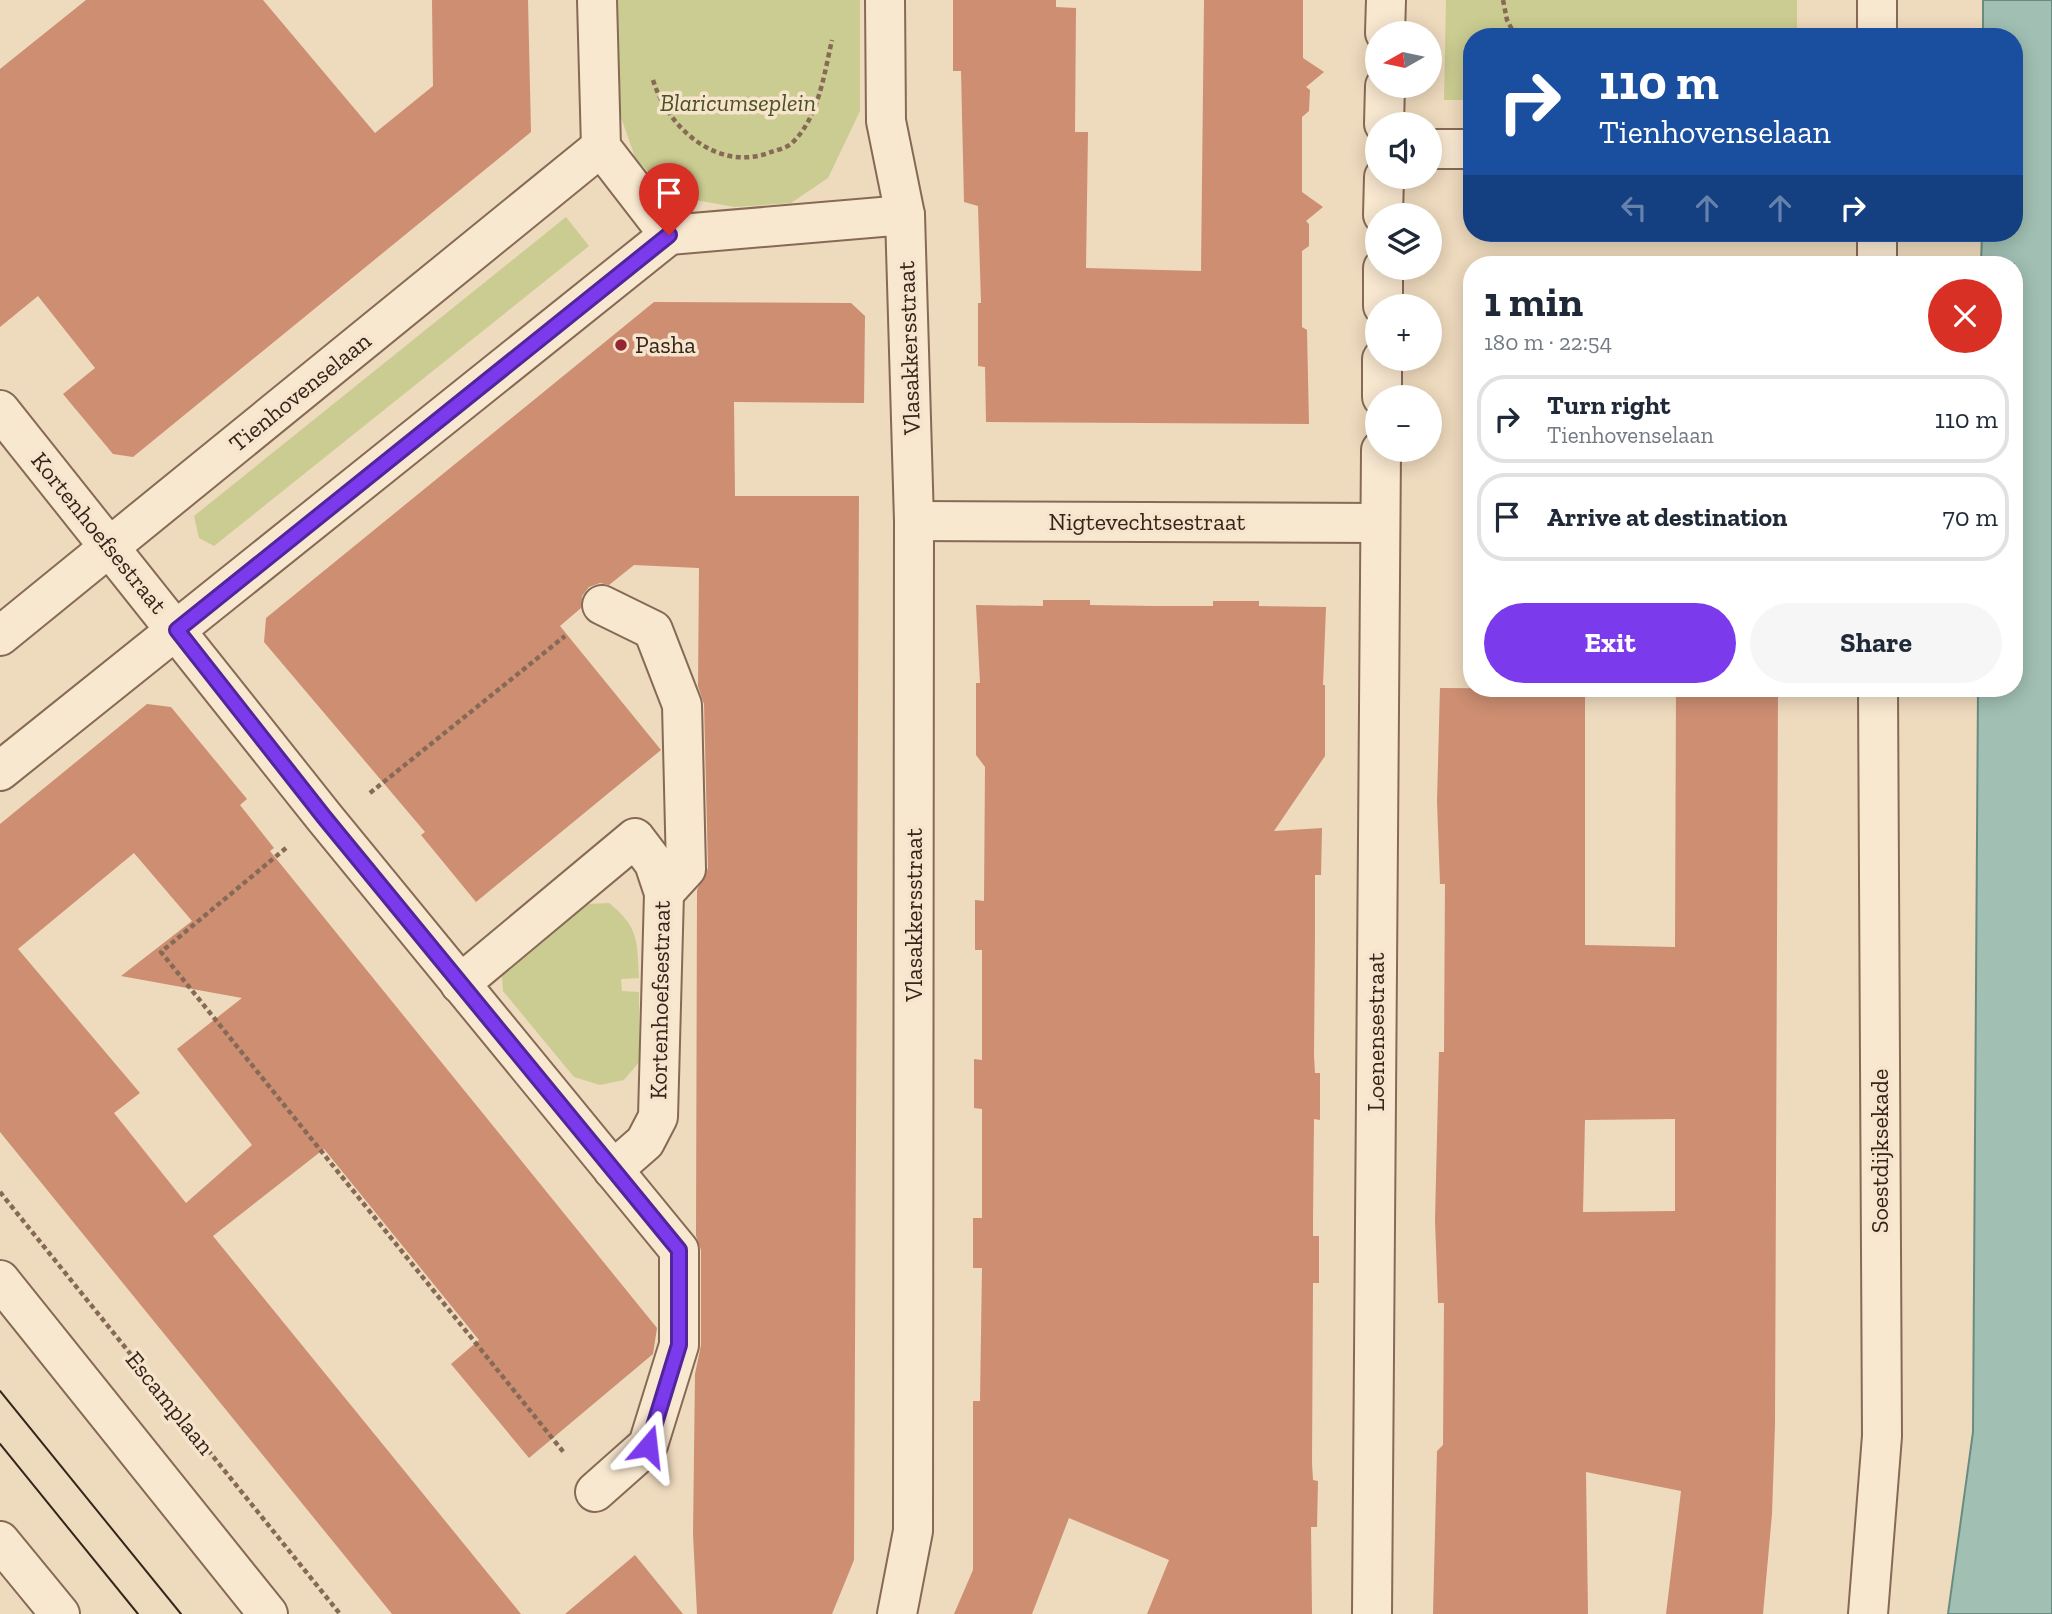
<!DOCTYPE html>
<html lang="en">
<head>
<meta charset="utf-8">
<style>
	:root { --surface:#fff; --page:#f6f6f7; --text:#1f2937; --muted:#747a83; --line:#e0e1e3; --accent:#7c3aed }
	body { margin:0; font-family:"Zilla Slab",serif; background:var(--page); color:var(--text); height:100vh; display:flex; flex-direction:column; font-size:26px; white-space:nowrap }
	* { box-sizing:border-box; margin:0 }
	p { font-size:23px; color:var(--muted) }
	.icon { flex:none; width:38px; height:38px; fill:none; stroke:currentColor; stroke-width:2; stroke-linecap:round; stroke-linejoin:round }
	.map { position:relative; flex:1; overflow:hidden }
	.sheet { position:absolute; left:1463px; top:256px; width:560px; height:441px; display:flex; flex-direction:column; background:var(--surface); border-radius:28px; box-shadow:0 4px 18px #0003 }
	.sheet>* { flex:none }
	.guide { position:absolute; left:1463px; top:28px; width:560px; height:214px; border-radius:28px; box-shadow:0 4px 18px #0003; background:#1a4fa0; color:#fff; overflow:hidden }
	.needle { width:46px; rotate:261deg }
	.tools { position:absolute; left:1365px; top:21px; display:grid; gap:14px }
	.tools a { display:grid; place-items:center; width:77px; height:77px; border-radius:50%; background:var(--surface); box-shadow:0 4px 18px #0003; font-size:35px }
	.pin { position:absolute; display:grid; place-items:center; width:60px; height:60px; color:#fff; margin:-72px -30px; border-radius:50% 50% 50% 0; rotate:-45deg; box-shadow:0 0 7px #0007 }
	.pin .icon { rotate:45deg }
	.me { position:absolute; width:77px; margin:-38px; rotate:17deg; stroke-linejoin:round; filter:drop-shadow(0 0 5px #0008) }
	.turn { display:flex; align-items:center; gap:24px; height:147px; padding:0 21px; font-size:32px }
	.turn .icon { width:91px; height:91px; stroke-width:2.5 }
	.turn b { display:block; font-size:49px; line-height:60px }
	.lanes { display:flex; align-items:center; height:66px; padding:0 21px; background:#0003; justify-content:center; gap:35px; direction:ltr }
	.lanes .off { opacity:.35 }
	.round { display:grid; place-items:center; flex:none; width:74px; height:74px; border-radius:37px; background:var(--page) }
	.head { display:flex; align-items:center; justify-content:space-between; height:119px; padding:0 21px }
	h1 { font-size:42px; font-weight:700; line-height:52px }
	.cta { display:flex; gap:14px; margin-top:auto; padding:14px 21px }
	.cta a { flex:1; height:80px; border-radius:42px; background:var(--accent); color:#fff; font-size:28px; font-weight:700; line-height:80px; text-align:center }
	.cta a+a { background:var(--page); color:var(--text) }
	ul { padding:0; list-style:none }
	li { display:flex; align-items:center; gap:21px; height:88px; margin:0 14px 10px; padding:0 7px; border:4px solid var(--line); border-radius:28px }
	li div { flex:1 }
	li b { display:block; font-size:26px }
	li em { font-style:normal }
	.map>svg:first-child { display:block }
	.green { fill:#cbcc91 }
	.water { fill:#a1bfb3; stroke:#688d80; stroke-width:2 }
	.building { fill:#cd8e72; fill-rule:evenodd }
	.lines { fill:none; stroke-linecap:round; stroke-linejoin:round }
	.minor-casing { stroke:#866a56; stroke-width:42 }
	.tertiary-casing { stroke:#866a56; stroke-width:42 }
	.path { stroke:#866a56; stroke-width:4.5; stroke-dasharray:5 3.5; stroke-linecap:butt }
	.minor { stroke:#f9e8d0; stroke-width:38 }
	.tertiary { stroke:#f9e8d0; stroke-width:38 }
	.tram { stroke:#35251b; stroke-width:2 }
	.route-casing { stroke:#51269a; stroke-width:18 }
	.route { stroke:#7c3aed; stroke-width:12 }
	.poi-dot { fill:#962532; stroke:#f6e5cc; stroke-width:2.5 }
	.labels { text-anchor:middle; stroke-width:7; stroke-linejoin:round; paint-order:stroke }
	.park-label { font-size:24px; font-style:italic; fill:#4b5221; stroke:#f6e5cc }
	.poi-label { font-size:24px; fill:#35251b; stroke:#f6e5cc; text-anchor:start }
	.street-label { font-size:24px; fill:#35251b; stroke:#f6e5cc }
</style>
</head>
<body>
<div class="map">
<svg width="2052" height="1614" viewBox="0 0 2052 1614">
	<rect width="100%" height="100%" fill="#eedabd"/>
	<!-- green -->
	<g class="green">
		<polygon points="616,0 860,0 860,111 828,178 791,203 734,207 674,196 636,160 617,106"/>
		<polygon points="1446,0 1797,0 1797,37 1472,37 1472,100 1444,100"/>
		<polygon points="566,217 589,246 214,546 199,538 194,516"/>
		<path d="M609 903C639 927 637 941 639 978L621 979 622 991 639 992V1062L624 1080 600 1085 574 1077 503 991 502 976 513 962 589 904Z"/>
	</g>
	<!-- water -->
	<polygon class="water" points="1983,0 2052,0 2052,1614 1948,1614 1973,1432 1978,688 2014,688 2014,264 1981,264 1982,233 2014,233 2014,37 1983,37"/>
	<!-- building -->
	<g class="building">
		<polygon points="86,0 263,0 375,133 433,86 432,0 528,0 531,132 133,457 113,454 63,394 95,368 38,296 0,327 0,69"/>
		<polygon points="953,0 1056,0 1056,7 1076,8 1075,132 1088,132 1086,268 1201,271 1204,0 1303,0 1303,58 1324,72 1306,87 1310,90 1309,111 1302,117 1302,192 1323,207 1306,221 1309,224 1309,246 1302,251 1302,327 1307,330 1309,424 986,422 985,367 978,366 978,303 981,303 978,206 964,202 961,71 953,71"/>
		<polygon points="654,302 851,303 865,316 864,403 734,402 735,496 859,496 854,1560 832,1614 697,1614 693,1534 695,1374 701,1345 701,1250 696,1236 697,890 708,868 704,704 698,686 699,568 634,565 609,585 600,583 589,587 582,596 581,608 560,626 661,750 476,902 421,835 425,832 264,642 266,618"/>
		<polygon points="1043,600 1090,600 1090,605 1154,606 1213,606 1213,601 1259,601 1259,606 1326,607 1323,685 1325,685 1325,756 1274,831 1322,828 1321,875 1315,875 1315,935 1314,1056 1315,1073 1320,1073 1320,1120 1314,1119 1313,1218 1313,1236 1319,1236 1319,1283 1313,1283 1312,1463 1313,1480 1318,1481 1317,1527 1311,1527 1312,1614 1147,1614 1169,1560 1069,1518 1032,1614 954,1614 973,1570 973,1401 980,1401 982,1268 973,1268 973,1218 982,1218 982,1109 974,1108 974,1059 982,1060 982,950 975,950 975,900 984,901 985,767 976,755 976,683 980,683 976,605 1043,606"/>
		<path d="M1440 688 1585 689V945L1675 947 1676 688H1778L1775 1425 1772 1514 1763 1614H1666L1681 1491 1586 1472 1588 1614H1433L1437 1451 1443 1445 1444 1303H1438L1435 1220 1439 1052H1444L1445 884H1440L1437 801ZM1675 1119V1211L1583 1212 1585 1120Z"/>
		<path d="M147 704 171 707 247 799 240 805 274 848 270 851 657 1328 653 1354 529 1458 451 1364 479 1340 324 1149 213 1236 521 1614H392L0 1132V824ZM134 853 192 921 121 976 242 998 177 1049 252 1145 186 1203 114 1113 140 1093 18 949Z"/>
		<polygon points="635,1555 683,1614 565,1614"/>
	</g>
	<g class="lines">
		<!-- minor casing -->
		<g class="minor-casing">
			<g id="minor">
				<polyline points="597,0 601,147 669,235 905,215"/>
				<polyline points="885,0 886,121 905,215 914,521 913,1531 897,1614"/>
				<polyline points="1385,33 1386,0"/>
				<polyline points="1877,37 1877,0"/>
				<polyline points="1384,124 1385,86"/>
				<polyline points="1430,149 1472,149"/>
				<polyline points="1383,215 1384,177"/>
				<polyline points="1877,233 1877,264"/>
				<polyline points="1383,306 1383,268"/>
				<polyline points="1382,397 1382,359"/>
				<polyline points="0,410 324,817 679,1250 679,1345 648,1445 595,1492"/>
				<polyline points="914,521 1380,523"/>
				<polyline points="602,605 653,630 682,705 686,869 664,893"/>
				<polyline points="0,636 601,147"/>
				<polyline points="0,771 669,235"/>
				<polyline points="460,984 635,838 654,863 664,893 658,1117 645,1142 613,1170"/>
				<polyline points="1372,1614 1381,450"/>
				<polyline points="1868,1614 1882,1436 1878,688"/>
			</g>
		</g>
		<!-- tertiary casing -->
		<g class="tertiary-casing">
			<g id="tertiary">
				<polyline points="0,1280 268,1614"/>
				<polyline points="0,1541 60,1614"/>
			</g>
		</g>
		<!-- path -->
		<g class="path">
			<polyline points="1503,0 1507,20 1516,37"/>
			<path d="M653 80C668 129 719 173 771 152 777 150 786 148 791 144 819 118 824 74 832 40"/>
			<polyline points="370,793 565,636"/>
			<polyline points="286,848 161,952 565,1454"/>
			<polyline points="0,1192 340,1614"/>
		</g>
		<!-- minor -->
		<use href="#minor" class="minor"/>
		<!-- tertiary -->
		<use href="#tertiary" class="tertiary"/>
		<!-- tram -->
		<g class="tram">
			<polyline points="0,1391 181,1614"/>
			<polyline points="0,1444 138,1614"/>
		</g>
	</g>
	<g class="lines">
		<!-- route casing -->
		<g class="route-casing">
			<polyline id="route" points="648,1446 679,1345 679,1250 324,817 177,630 669,235"/>
		</g>
		<!-- route -->
		<use href="#route" class="route"/>
	</g>
	<!-- markers -->
	<circle class="poi-dot" cx="621" cy="345" r="7"/>
	<g class="labels">
		<!-- park labels -->
		<g class="park-label">
			<text x="738" y="111">Blaricumseplein</text>
		</g>
		<!-- poi labels -->
		<g class="poi-label">
			<text x="635" y="353">Pasha</text>
		</g>
		<!-- street labels -->
		<g class="street-label">
			<text transform="translate(909 348) rotate(-92)" y="8">Vlasakkersstraat</text>
			<text transform="translate(300 392) rotate(-39)" y="8">Tienhovenselaan</text>
			<text x="1147" y="530">Nigtevechtsestraat</text>
			<text transform="translate(99 533) rotate(51)" y="8">Kortenhoefsestraat</text>
			<text transform="translate(914 915) rotate(-90)" y="8">Vlasakkersstraat</text>
			<text transform="translate(660 1000) rotate(-89)" y="8">Kortenhoefsestraat</text>
			<text transform="translate(1376 1032) rotate(-90)" y="8">Loenensestraat</text>
			<text transform="translate(1880 1151) rotate(-90)" y="8">Soestdijksekade</text>
			<text transform="translate(170 1403) rotate(51)" y="8">Escamplaan</text>
		</g>
	</g>
</svg>
<div class="tools">
<a><svg class="needle" viewBox="-14 -14 28 28"><path d="M0-13l5 13h-10z" fill="#e53935"/><path d="M0 13l5-13h-10z" fill="#747a83"/></svg></a>
<a><svg class="icon" aria-label="sound" viewBox="0 0 24 24"><path d="M4 9h4l5-4v14l-5-4H4zM17 9q2 3 0 6"/></svg></a>
<a><svg class="icon" aria-label="layers" viewBox="0 0 24 24"><path d="M12 4l9 5-9 5-9-5zM3 14l9 5 9-5"/></svg></a>
<a>+</a>
<a>−</a>
</div>
<div class="pin" style="left:669px;top:235px;background:#d93025"><svg class="icon" aria-label="arrive" viewBox="0 0 24 24"><path d="M6 21V4h12l-3 4 3 4H6"/></svg></div>
<svg class="me" style="left:648px;top:1446px" viewBox="-20 -20 40 40"><path d="M0-17L14 15 0 8-14 15z" fill="#7c3aed" stroke="#fff" stroke-width="4"/></svg>
<div class="guide">
<div class="turn"><svg class="icon" aria-label="right" viewBox="0 0 24 24"><path d="M7 20v-9h11M14 6l5 5-5 5"/></svg><div><b>110 m</b>Tienhovenselaan</div></div>
<div class="lanes"><svg class="icon off" aria-label="left" viewBox="0 0 24 24"><path d="M17 20v-9H6M10 6l-5 5 5 5"/></svg><svg class="icon off" aria-label="ahead" viewBox="0 0 24 24"><path d="M12 20V5M6 11l6-6 6 6"/></svg><svg class="icon off" aria-label="ahead" viewBox="0 0 24 24"><path d="M12 20V5M6 11l6-6 6 6"/></svg><svg class="icon" aria-label="right" viewBox="0 0 24 24"><path d="M7 20v-9h11M14 6l5 5-5 5"/></svg></div>
</div>
<section class="sheet">
<div class="head"><div><h1>1 min</h1><p>180 m · 22:54</p></div><a class="round" style="background:#d93025;color:#fff"><svg class="icon" aria-label="close" viewBox="0 0 24 24"><path d="M6 6l12 12M18 6L6 18"/></svg></a></div>
<ul>
<li><svg class="icon" aria-label="right" viewBox="0 0 24 24"><path d="M7 20v-9h11M14 6l5 5-5 5"/></svg><div><b>Turn right</b><p>Tienhovenselaan</p></div><em>110 m</em></li>
<li><svg class="icon" aria-label="arrive" viewBox="0 0 24 24"><path d="M6 21V4h12l-3 4 3 4H6"/></svg><div><b>Arrive at destination</b></div><em>70 m</em></li>
</ul>
<div class="cta"><a>Exit</a><a>Share</a></div>
</section>
</div>
</body>
</html>
